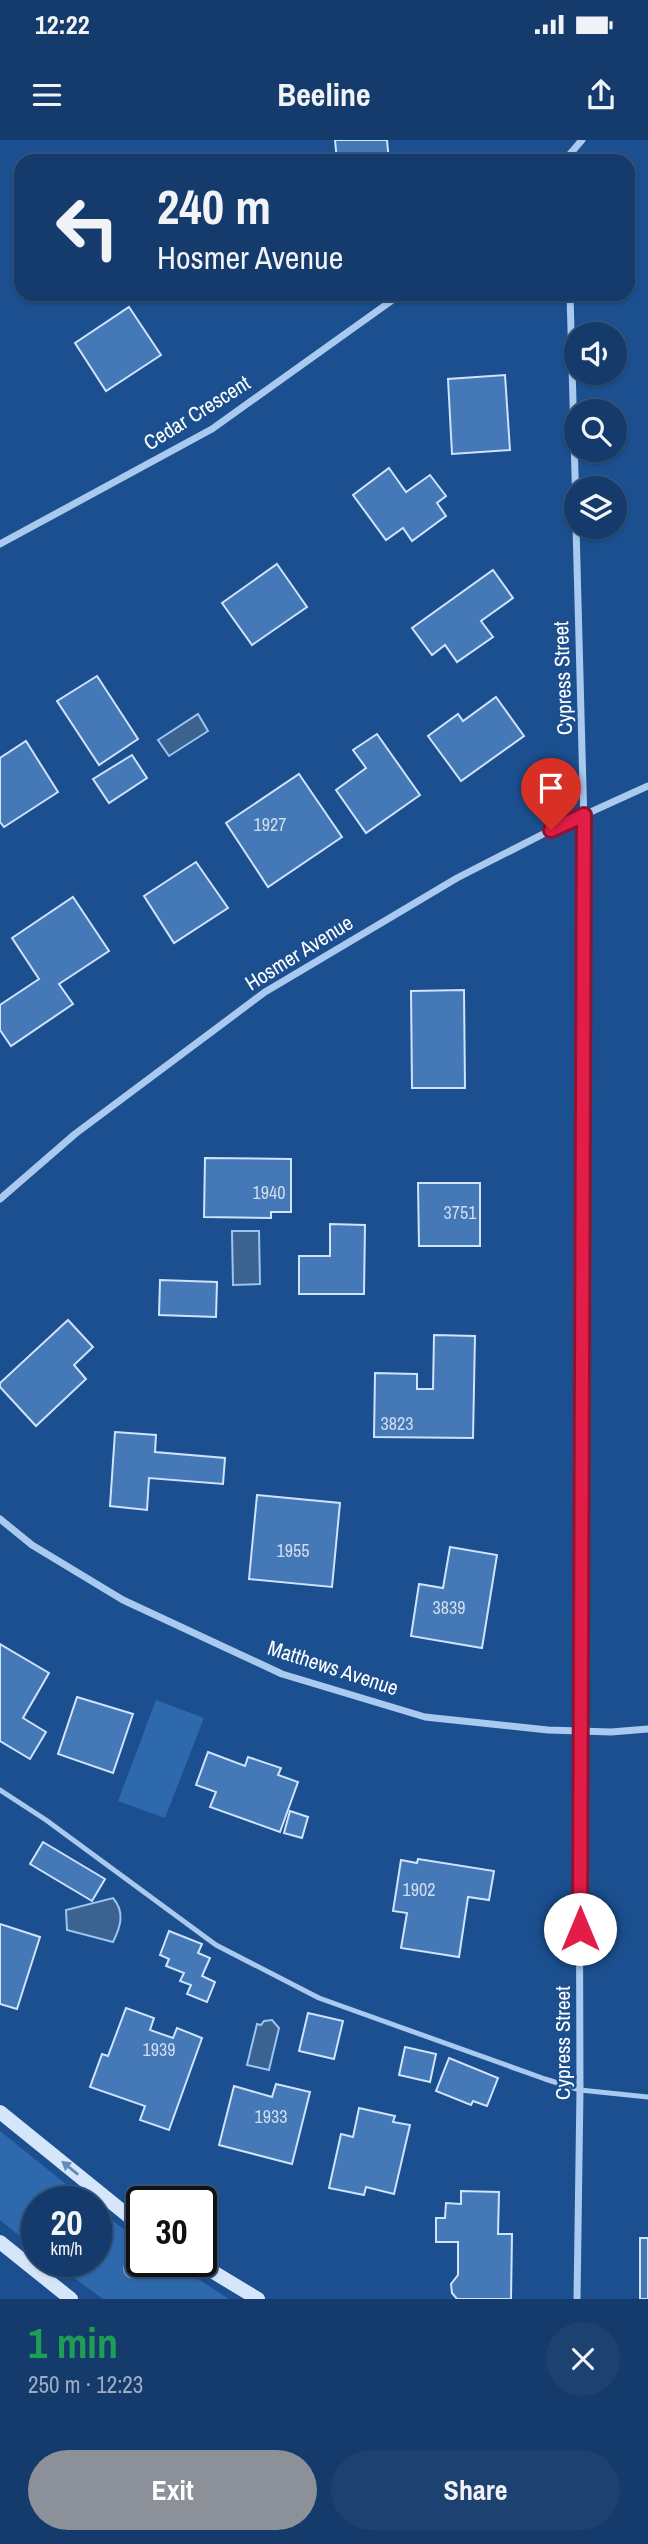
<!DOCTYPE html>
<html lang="en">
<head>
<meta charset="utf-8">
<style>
	:root { --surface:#143b6b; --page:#1d4271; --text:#f1f3f6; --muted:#9dadc1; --line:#33557e; --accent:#8c9099 }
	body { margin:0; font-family:"Archivo Narrow",sans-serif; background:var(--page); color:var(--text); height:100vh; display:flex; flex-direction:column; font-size:26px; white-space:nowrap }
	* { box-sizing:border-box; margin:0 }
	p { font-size:23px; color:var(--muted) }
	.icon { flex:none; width:38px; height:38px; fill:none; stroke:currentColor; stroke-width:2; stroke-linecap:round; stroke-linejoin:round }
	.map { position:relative; height:2159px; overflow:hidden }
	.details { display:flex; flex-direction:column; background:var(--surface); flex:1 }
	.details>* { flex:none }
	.hud { position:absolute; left:14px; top:14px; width:621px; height:147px; border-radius:21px; box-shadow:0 2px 5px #0004,0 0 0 2px var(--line); background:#143b6b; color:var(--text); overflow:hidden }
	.buttons { position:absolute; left:564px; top:182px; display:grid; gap:14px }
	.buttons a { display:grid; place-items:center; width:63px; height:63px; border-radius:50%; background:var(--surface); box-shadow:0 2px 5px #0004,0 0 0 2px var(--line); font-size:35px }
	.speed { position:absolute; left:21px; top:2046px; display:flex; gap:14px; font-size:35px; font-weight:700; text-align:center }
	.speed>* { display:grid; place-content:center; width:91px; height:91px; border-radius:50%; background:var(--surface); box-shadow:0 2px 5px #0004,0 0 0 2px var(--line); line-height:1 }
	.speed small { font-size:18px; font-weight:400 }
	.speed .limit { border:4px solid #111; border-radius:10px; background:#fff; color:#111 }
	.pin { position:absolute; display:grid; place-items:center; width:60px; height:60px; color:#fff; margin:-72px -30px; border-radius:50% 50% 50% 0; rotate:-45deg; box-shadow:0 0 7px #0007 }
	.pin .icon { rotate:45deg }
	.me { position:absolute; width:77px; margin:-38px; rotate:0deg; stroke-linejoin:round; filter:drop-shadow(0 0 5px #0008) }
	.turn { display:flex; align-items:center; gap:24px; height:147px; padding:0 28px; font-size:32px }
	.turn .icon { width:91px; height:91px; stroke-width:2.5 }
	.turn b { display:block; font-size:49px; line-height:60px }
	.round { display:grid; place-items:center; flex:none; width:74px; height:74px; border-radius:37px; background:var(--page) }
	.head { display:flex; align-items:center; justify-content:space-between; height:119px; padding:0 28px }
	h1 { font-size:42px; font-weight:700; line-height:52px; color:#1e9e55 }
	.cta { display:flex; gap:14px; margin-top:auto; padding:14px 28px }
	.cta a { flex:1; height:80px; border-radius:42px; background:var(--accent); color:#fff; font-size:28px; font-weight:700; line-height:80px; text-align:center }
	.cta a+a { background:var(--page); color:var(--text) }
	.status { display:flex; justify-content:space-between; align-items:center; height:49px; padding:0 35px; background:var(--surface); direction:ltr }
	.status svg { height:19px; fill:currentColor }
	header { display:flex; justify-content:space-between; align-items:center; height:91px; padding:0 28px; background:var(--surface); font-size:32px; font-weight:700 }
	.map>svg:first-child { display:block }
	.green { fill:#2e69ad }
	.water { fill:#3c6290; stroke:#9cc4f0; stroke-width:2 }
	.building { fill:#4478b7; stroke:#cfe3fa; stroke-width:2 }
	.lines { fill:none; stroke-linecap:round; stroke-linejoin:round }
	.lane { stroke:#a9c9ee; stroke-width:5 }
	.street { stroke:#a9c9ee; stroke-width:7 }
	.secondary { stroke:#d6e6fa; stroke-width:14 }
	.tree { fill:#7ea0ca }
	.oneway { fill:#668bba }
	.route-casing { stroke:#92132f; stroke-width:18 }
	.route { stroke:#e11d48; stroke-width:12 }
	.labels { text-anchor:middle; stroke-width:5; stroke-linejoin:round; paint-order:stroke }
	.number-label { font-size:18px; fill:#d0dded }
	.street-label { font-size:21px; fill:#fff; stroke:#1b4f8f }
</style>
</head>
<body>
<div class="status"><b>12:22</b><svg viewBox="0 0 49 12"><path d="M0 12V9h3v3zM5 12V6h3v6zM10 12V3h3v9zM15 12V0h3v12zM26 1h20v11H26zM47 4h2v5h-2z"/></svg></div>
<header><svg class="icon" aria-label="menu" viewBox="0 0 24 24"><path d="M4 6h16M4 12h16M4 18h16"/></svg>Beeline<svg class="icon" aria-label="share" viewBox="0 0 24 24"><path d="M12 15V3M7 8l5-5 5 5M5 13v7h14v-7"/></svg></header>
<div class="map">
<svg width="648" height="2159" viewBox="0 0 648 2159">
	<rect width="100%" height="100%" fill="#1b4f8f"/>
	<!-- green -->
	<g class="green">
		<polygon points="156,1560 204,1578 165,1678 118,1661"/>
		<polygon points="0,1991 87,2061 37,2062 37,2110 0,2080"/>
		<polygon points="96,2069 142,2102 142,2121 170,2121 229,2159 103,2159 51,2121 96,2121"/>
	</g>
	<!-- water -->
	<g class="water">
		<polygon points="198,574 208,591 169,616 158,600"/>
		<polygon points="232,1091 259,1091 260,1144 233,1145"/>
		<path d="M113 1758C125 1772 121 1786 113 1802L67 1790 66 1770Z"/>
		<polygon points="272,1880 279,1888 269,1930 247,1925 257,1884 261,1885 264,1881"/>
	</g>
	<!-- building -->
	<g class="building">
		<polygon points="335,0 387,0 389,21 337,21"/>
		<polygon points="288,16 289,21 229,21 228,18"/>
		<polygon points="129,167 161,215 106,251 75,203"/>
		<polygon points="505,235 510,310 452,314 448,239"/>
		<polygon points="389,328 406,352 430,335 446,356 437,363 446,376 412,401 403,388 386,400 353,355"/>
		<polygon points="277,424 307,467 252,505 222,463"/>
		<polygon points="493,430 513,458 481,481 493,497 457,522 445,505 432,515 412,488"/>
		<polygon points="97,536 138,599 99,625 57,561"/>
		<polygon points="496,557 524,596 461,641 428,596 458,574 463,581"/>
		<polygon points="377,594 420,655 366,693 336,650 366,628 353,610"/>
		<polygon points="26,601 58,652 4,687 0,682 0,618"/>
		<polygon points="132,615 147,638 109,663 93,639"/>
		<polygon points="299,634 342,697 268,747 226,683"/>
		<polygon points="196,722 228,768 174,803 144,756"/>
		<polygon points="73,757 109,811 59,844 73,864 11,906 0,890 0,865 39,839 12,798"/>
		<polygon points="464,850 465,948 412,948 411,851"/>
		<polygon points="205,1018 291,1019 291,1072 271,1072 271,1078 204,1077"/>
		<polygon points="418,1043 480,1043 480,1106 419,1106"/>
		<polygon points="330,1084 365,1085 364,1154 299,1154 299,1116 330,1116"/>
		<polygon points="160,1140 217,1142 216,1177 159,1175"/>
		<polygon points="68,1180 93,1207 74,1225 86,1239 36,1286 0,1247 0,1243"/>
		<polygon points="434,1195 475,1196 473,1298 374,1297 375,1233 417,1234 417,1249 433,1249"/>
		<polygon points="115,1292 156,1295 155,1312 225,1318 223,1344 149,1338 147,1370 110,1366"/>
		<polygon points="257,1355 340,1363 332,1447 249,1439"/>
		<polygon points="450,1407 497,1415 482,1508 411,1496 419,1444 443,1448"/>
		<polygon points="0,1504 49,1533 23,1578 46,1592 30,1619 0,1601"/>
		<polygon points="77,1557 133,1574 113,1633 58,1614"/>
		<polygon points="208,1612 245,1626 248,1617 281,1628 278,1635 298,1642 280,1692 210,1667 216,1652 196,1645"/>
		<polygon points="290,1671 308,1677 302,1698 284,1693"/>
		<polygon points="43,1702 105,1739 92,1761 30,1724"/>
		<polygon points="418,1719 494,1731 489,1760 468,1757 459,1817 401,1808 407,1773 393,1771 401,1720 417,1723"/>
		<polygon points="0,1784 40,1797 17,1869 0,1864"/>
		<polygon points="169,1791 202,1804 198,1813 210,1818 202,1836 215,1842 207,1862 187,1854 191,1845 180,1841 184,1833 166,1826 169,1819 160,1815"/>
		<polygon points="126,1868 154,1878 150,1890 173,1898 177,1888 202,1898 169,1990 140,1980 145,1966 90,1947 102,1914 108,1916"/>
		<polygon points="308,1873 343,1881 334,1919 299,1911"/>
		<polygon points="405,1907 436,1914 430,1942 399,1935"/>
		<polygon points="449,1918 498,1938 487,1966 473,1961 471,1965 436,1951"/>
		<polygon points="276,1944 310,1952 292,2024 219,2005 234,1946 272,1957"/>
		<polygon points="359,1968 395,1976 393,1982 410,1985 394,2054 366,2047 364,2055 329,2048 341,1994 353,1997"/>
		<polygon points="461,2051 499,2052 498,2094 512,2094 511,2159 457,2159 452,2153 451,2144 458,2135 458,2102 436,2102 436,2078 445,2078 446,2063 461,2064"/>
		<rect x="640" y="2098" width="8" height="61"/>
	</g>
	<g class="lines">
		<!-- lane -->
		<polyline class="lane" points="0,1650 46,1680 216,1805 319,1858 545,1939 580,1950 648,1957"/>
		<!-- street -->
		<g class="street">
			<polyline points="564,21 582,0"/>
			<polyline points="570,154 576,370"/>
			<polyline points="576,387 585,723 582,1544 579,1628 580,1950 577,2159"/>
			<polyline points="0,404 212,289 401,154"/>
			<polyline points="0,1059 75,994 265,852 457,738 551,690 648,646"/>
			<polyline points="0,1379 32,1405 123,1460 282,1534 425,1577 548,1590 611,1592 648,1589"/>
		</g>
		<!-- secondary -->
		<g class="secondary">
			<polyline points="0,1972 142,2087"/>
			<polyline points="0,2102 71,2159"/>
			<polyline points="195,2121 258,2159"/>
		</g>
	</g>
	<!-- trees -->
	<circle class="tree" cx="133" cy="2129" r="10"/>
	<!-- one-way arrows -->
	<defs><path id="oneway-solid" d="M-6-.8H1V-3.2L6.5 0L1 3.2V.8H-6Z" transform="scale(1.75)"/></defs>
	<use class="oneway" href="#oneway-solid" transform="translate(70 2028) rotate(-141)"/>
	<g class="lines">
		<!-- route casing -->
		<g class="route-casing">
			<polyline id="route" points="551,690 584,675 580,1789"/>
		</g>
		<!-- route -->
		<use href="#route" class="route"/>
	</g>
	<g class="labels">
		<!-- number labels -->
		<g class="number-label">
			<text x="270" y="691">1927</text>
			<text x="269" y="1059">1940</text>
			<text x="460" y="1079">3751</text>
			<text x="397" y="1290">3823</text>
			<text x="293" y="1417">1955</text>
			<text x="449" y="1474">3839</text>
			<text x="419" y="1756">1902</text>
			<text x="159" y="1916">1939</text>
			<text x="271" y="1983">1933</text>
		</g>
		<!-- street labels -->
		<g class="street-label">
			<text transform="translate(197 273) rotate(-32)" y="7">Cedar Crescent</text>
			<text transform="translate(563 538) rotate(-92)" y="7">Cypress Street</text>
			<text transform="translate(299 813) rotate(-32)" y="7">Hosmer Avenue</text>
			<text transform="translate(333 1528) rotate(18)" y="7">Matthews Avenue</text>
			<text transform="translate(563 1903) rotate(-90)" y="7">Cypress Street</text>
		</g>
	</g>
</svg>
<div class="buttons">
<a><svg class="icon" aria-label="sound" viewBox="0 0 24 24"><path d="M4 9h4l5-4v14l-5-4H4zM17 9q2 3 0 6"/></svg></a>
<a><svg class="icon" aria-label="search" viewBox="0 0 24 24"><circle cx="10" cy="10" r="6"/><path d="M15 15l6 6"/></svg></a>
<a><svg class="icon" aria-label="layers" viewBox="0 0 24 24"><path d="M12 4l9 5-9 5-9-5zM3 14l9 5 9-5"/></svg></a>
</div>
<div class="speed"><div>20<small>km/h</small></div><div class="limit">30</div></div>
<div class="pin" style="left:551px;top:690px;background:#d93025"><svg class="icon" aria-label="arrive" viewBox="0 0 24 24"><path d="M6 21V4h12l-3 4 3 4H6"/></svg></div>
<svg class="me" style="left:580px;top:1789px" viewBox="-20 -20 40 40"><circle r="19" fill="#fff"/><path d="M0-13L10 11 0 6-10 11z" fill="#e11d48"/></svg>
<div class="hud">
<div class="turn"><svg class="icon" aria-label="left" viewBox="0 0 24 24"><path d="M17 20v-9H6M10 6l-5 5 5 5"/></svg><div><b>240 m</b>Hosmer Avenue</div></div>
</div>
</div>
<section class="details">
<div class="head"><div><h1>1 min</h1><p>250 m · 12:23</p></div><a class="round"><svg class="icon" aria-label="close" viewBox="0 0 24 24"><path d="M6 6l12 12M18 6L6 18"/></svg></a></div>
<div class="cta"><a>Exit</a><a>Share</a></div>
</section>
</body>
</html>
